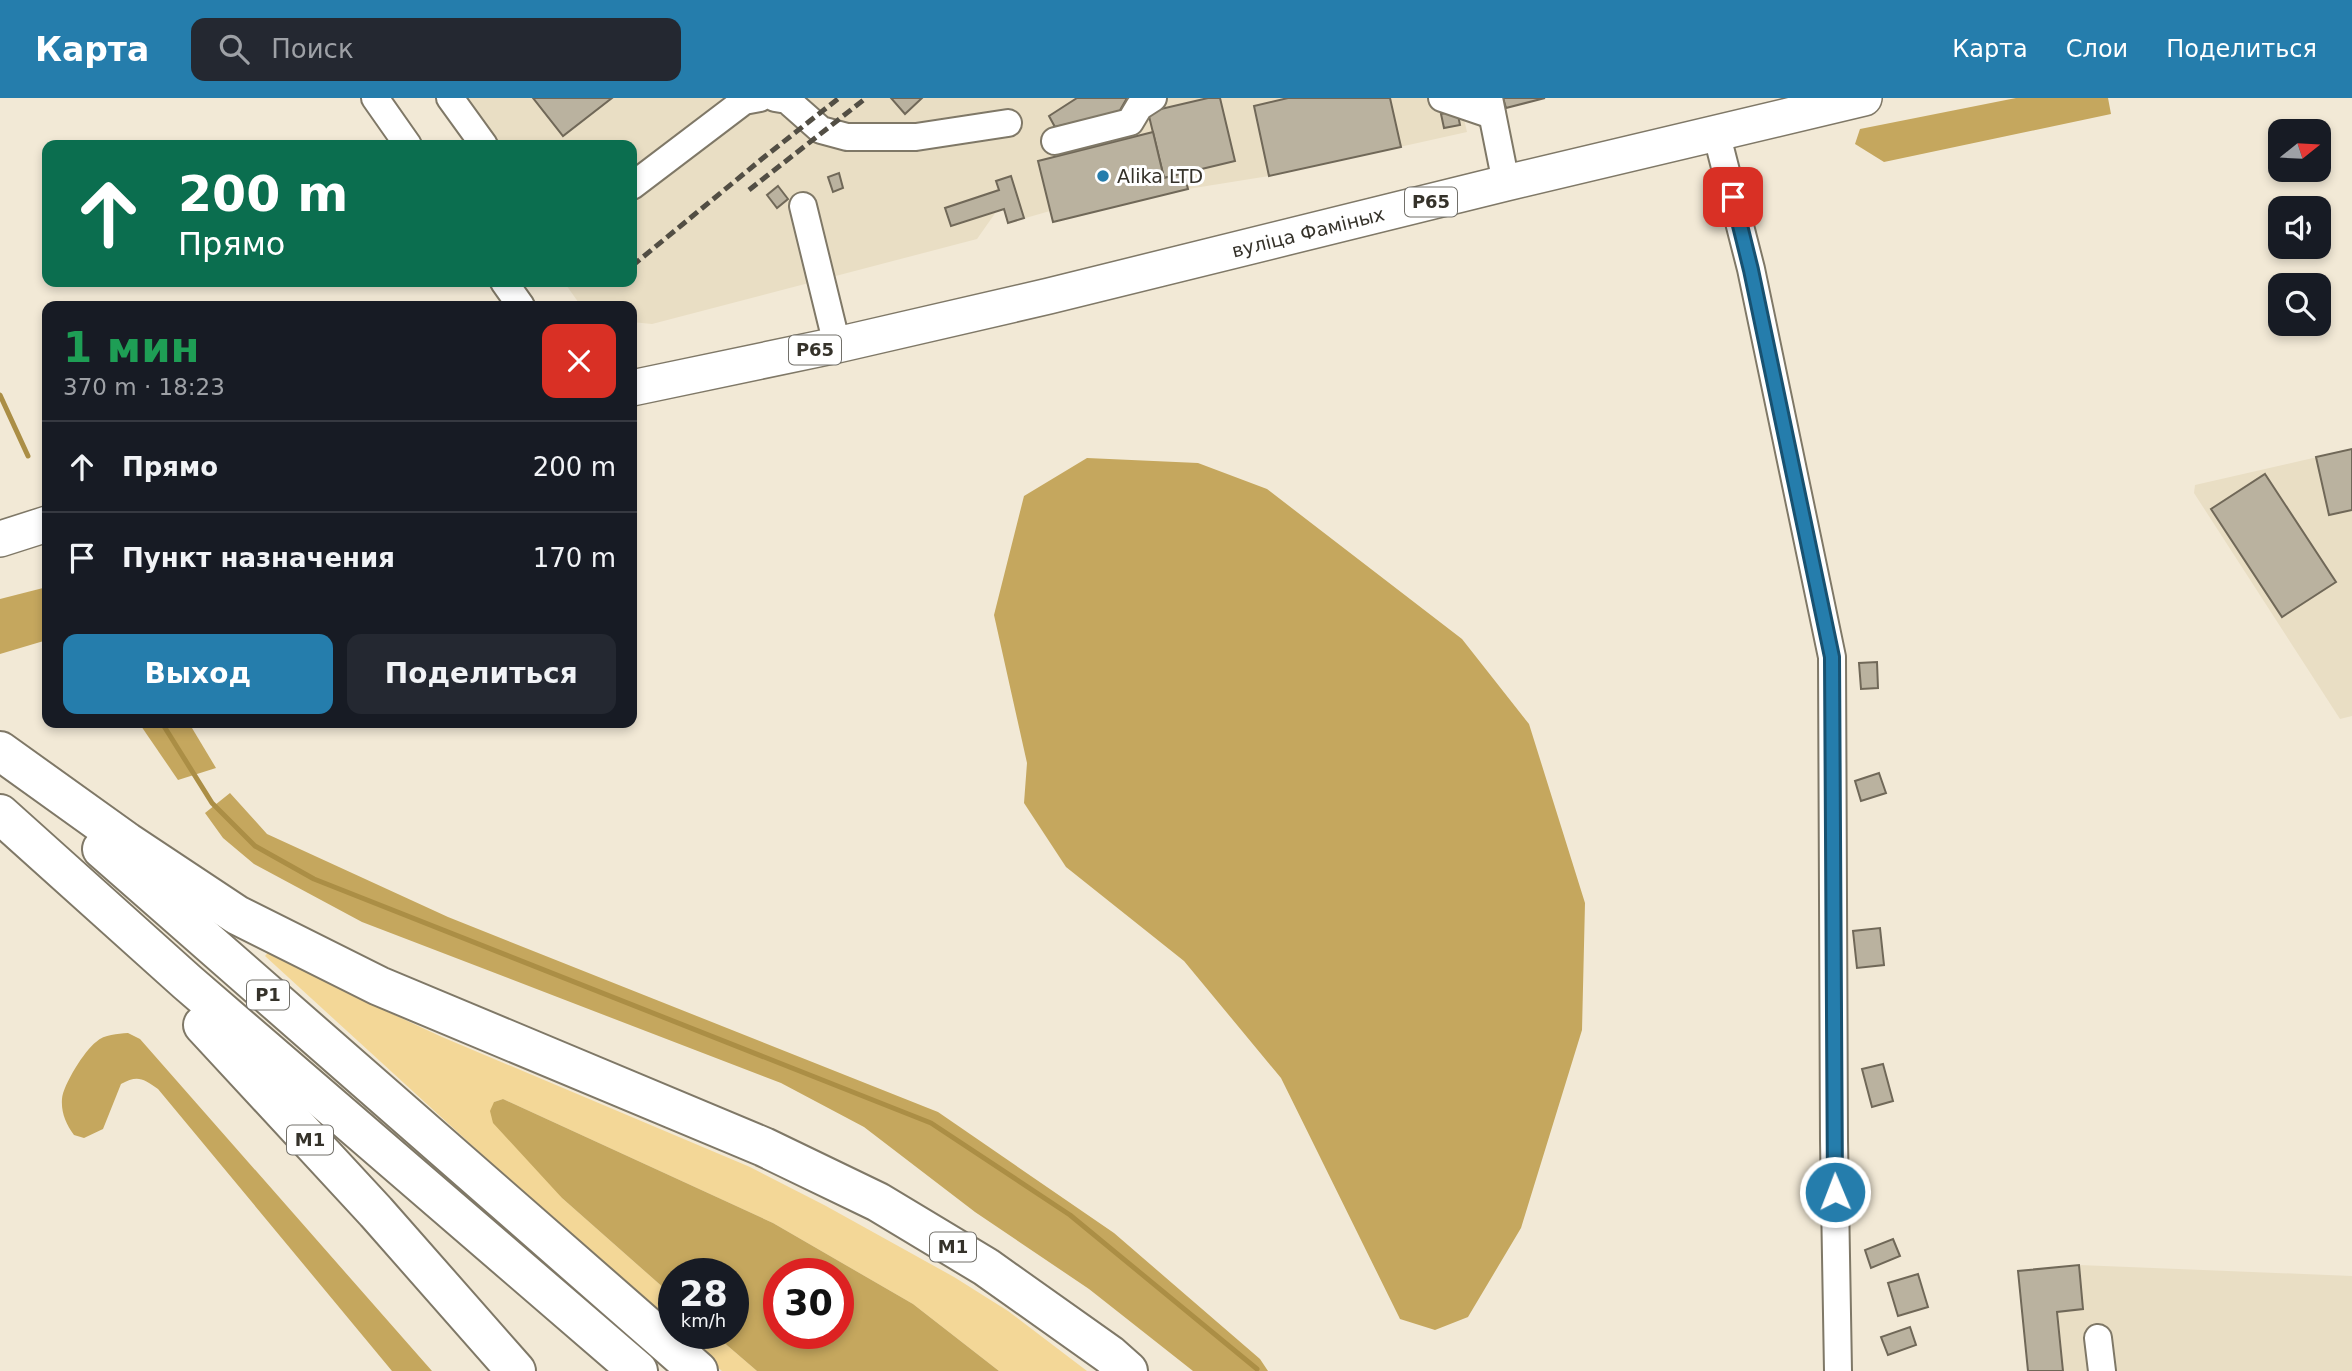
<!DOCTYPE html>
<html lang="ru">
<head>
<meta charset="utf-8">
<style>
	:root { --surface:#171b24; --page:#242831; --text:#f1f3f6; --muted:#9ea1a6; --line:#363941; --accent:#257dac }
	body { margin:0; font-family:"DejaVu Sans",sans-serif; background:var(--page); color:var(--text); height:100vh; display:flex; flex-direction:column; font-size:26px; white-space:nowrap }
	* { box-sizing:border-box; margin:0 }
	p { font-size:23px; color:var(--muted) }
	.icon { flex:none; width:38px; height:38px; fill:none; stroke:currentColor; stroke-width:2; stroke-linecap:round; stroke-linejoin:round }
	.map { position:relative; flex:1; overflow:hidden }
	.panel { position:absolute; left:42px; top:203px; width:595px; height:427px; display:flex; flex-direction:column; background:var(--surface); border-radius:14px; box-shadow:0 4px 10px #0003 }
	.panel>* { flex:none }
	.hud { position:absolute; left:42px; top:42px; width:595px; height:147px; border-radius:14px; box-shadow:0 4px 10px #0003; background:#0b6e4f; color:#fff; overflow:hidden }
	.needle { width:46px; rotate:72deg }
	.tools { position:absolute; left:2268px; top:21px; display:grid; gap:14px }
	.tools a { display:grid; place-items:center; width:63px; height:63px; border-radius:14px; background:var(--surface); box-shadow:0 4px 10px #0003; font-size:35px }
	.speed { position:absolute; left:658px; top:1160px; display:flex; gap:14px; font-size:35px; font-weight:700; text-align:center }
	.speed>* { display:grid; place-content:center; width:91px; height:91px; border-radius:50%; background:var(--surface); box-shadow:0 4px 10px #0003; line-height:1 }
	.speed small { font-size:18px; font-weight:400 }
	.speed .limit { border:10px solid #d22; background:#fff; color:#111 }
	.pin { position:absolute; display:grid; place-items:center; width:60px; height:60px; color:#fff; margin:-30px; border-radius:14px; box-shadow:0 4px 10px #0006 }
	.me { position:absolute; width:77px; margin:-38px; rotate:359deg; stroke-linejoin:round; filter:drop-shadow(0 0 5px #0008) }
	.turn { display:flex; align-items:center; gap:24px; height:147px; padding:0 21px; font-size:32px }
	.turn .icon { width:91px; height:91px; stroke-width:2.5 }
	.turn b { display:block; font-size:49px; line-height:60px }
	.round { display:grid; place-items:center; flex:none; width:74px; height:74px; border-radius:14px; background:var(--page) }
	.headline { display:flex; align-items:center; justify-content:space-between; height:119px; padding:0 21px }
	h1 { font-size:42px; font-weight:600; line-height:52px; color:#1e9e55 }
	.button { display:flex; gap:14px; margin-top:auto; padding:14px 21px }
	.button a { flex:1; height:80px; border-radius:14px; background:var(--accent); color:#fff; font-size:28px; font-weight:600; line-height:80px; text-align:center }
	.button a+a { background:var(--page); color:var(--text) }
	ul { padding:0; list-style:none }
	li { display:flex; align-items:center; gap:21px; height:91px; padding:0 21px; border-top:2px solid var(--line) }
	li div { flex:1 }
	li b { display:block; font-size:26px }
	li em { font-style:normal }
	header { display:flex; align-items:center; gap:42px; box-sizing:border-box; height:98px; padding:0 35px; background:var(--accent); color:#fff }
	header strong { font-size:33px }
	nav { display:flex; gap:38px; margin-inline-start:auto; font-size:24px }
	.search { width:490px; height:63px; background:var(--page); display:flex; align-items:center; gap:18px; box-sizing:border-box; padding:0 24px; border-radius:14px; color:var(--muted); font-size:26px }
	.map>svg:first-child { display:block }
	.built { fill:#e9dec4 }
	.green { fill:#f3d797 }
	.forest { fill:#c5a75e; fill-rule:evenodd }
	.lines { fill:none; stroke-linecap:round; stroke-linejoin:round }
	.stream { stroke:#ab8e45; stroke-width:5 }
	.building { fill:#bab29f; stroke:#706858; stroke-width:2 }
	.minor-casing { stroke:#7f7867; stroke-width:30 }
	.major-casing { stroke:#7f7867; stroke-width:38 }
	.highway-casing { stroke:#7f7867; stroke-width:42 }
	.minor { stroke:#fff; stroke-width:26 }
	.major { stroke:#fff; stroke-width:35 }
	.highway { stroke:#fff; stroke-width:38 }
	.rail { stroke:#524e44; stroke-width:5; stroke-dasharray:10 5; stroke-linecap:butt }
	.route-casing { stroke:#185170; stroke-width:18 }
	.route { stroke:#257dac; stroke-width:12 }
	.poi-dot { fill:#257dac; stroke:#fff; stroke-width:2.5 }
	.labels { text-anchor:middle; stroke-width:6; stroke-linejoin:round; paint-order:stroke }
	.shield { fill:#fff; stroke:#72706a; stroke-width:2 }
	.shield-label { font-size:18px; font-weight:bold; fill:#35322a }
	.poi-label { font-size:19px; fill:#35322a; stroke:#fff; text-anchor:start }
	.street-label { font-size:19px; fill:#35322a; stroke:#fff }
</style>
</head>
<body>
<header>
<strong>Карта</strong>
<div class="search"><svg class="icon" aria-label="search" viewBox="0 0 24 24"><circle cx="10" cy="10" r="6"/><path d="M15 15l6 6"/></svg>Поиск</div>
<nav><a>Карта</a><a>Слои</a><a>Поделиться</a></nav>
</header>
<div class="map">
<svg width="2352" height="1273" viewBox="0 0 2352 1273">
	<rect width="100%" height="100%" fill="#f2e9d6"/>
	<!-- built -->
	<g class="built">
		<polygon points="435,0 1459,0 1467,34 1269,78 1188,91 1053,124 1050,113 1008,125 1003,111 996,114 977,141 652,226 632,224 632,208 581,208 564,184 632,184 632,47 468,47"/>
		<polygon points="2352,351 2352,618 2340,621 2194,395 2195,387"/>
		<polygon points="2079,1167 2352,1178 2352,1273 2028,1273 2018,1173"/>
	</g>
	<!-- green -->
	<g class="green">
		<polygon points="270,852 345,894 442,939 750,1069 826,1108 954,1179 1008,1213 1087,1273 999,1273 913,1206 773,1125 503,1001 494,1004 562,1100 674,1199 674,1232 265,858"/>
		<polygon points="678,1236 714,1236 757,1273 722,1273"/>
	</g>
	<!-- forest -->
	<g class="forest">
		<polygon points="2016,0 2108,0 2111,16 1884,64 1855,46 1860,31"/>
		<polygon points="1087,360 1198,365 1267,391 1462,541 1529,626 1585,805 1582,932 1521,1130 1468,1219 1435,1232 1400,1221 1281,980 1184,863 1066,769 1024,705 1027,665 994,517 1024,398"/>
		<polygon points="47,489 47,542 0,556 0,501"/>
		<polygon points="139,625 189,625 216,670 178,682"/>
		<polygon points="230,695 267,736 448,819 938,1014 1114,1135 1260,1261 1268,1273 1193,1273 1089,1191 975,1114 864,1029 781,985 362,824 254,766 223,740 205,715"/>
		<path d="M128 935 140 941 432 1273H392L158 991C143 980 137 977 121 986L103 1031 84 1040 74 1037C66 1026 61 1015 62 1001 63 987 85 952 96 944 105 936 117 936 128 935Z"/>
		<path d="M503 1001 773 1125 913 1206 999 1273H757L714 1236H733V1176H674V1199L562 1100 493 1025 490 1013 494 1004ZM838 1176V1236H779V1176Z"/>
	</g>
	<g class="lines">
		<!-- stream -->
		<g class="stream">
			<polyline points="0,297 28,358"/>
			<polyline points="162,625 212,705 255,748 314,781 931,1025 1070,1117 1257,1271"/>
		</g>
	</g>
	<!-- building -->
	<g class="building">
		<polygon points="533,0 612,0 563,38"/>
		<polygon points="891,0 922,0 905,16"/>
		<polygon points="1077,0 1127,0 1119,14 1055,29 1049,18"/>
		<polygon points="1208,0 1220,0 1235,63 1164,80 1148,14"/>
		<polygon points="1288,0 1390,0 1401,49 1269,78 1254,8"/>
		<polygon points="1503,0 1545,0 1506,10"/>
		<polygon points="1457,12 1460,27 1444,30 1441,16"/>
		<polygon points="1153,34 1164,80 1184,75 1188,91 1053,124 1038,63"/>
		<polygon points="839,75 843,90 833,94 828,79"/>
		<polygon points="1011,78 1024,120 1008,125 1004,111 951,128 945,110 999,92 996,83"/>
		<polygon points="778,88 788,101 777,110 767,97"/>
		<polygon points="2352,351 2352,412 2329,417 2316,359"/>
		<polygon points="2265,376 2336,484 2282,519 2211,411"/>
		<polygon points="1877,564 1878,590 1861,591 1859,565"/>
		<polygon points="1879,675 1886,695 1861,703 1855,683"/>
		<polygon points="1880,830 1884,867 1857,870 1853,833"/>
		<polygon points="1883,966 1893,1003 1872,1009 1862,971"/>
		<polygon points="1893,1141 1900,1158 1871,1170 1865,1152"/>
		<polygon points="2079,1167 2083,1211 2057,1214 2063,1273 2028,1273 2018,1173"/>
		<polygon points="1918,1176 1928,1209 1898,1218 1888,1185"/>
		<polygon points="1910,1229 1916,1247 1888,1257 1881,1239"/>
	</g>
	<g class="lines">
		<!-- minor casing -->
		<g class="minor-casing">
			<g id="minor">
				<polyline points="375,0 408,47"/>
				<polyline points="450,0 484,47"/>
				<polyline points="775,0 787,2 821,32 847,39 916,39 1008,25"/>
				<polyline points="1442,0 1492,17"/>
				<polyline points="1489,0 1506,85"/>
				<polyline points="1716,34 1751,171 1832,559 1834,1043 1838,1273"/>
				<polyline points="1055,43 1130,24 1139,9 1153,0"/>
				<polyline points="632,88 744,3 760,0"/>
				<polyline points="803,108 837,247"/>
				<polyline points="504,184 521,208"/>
				<polyline points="2098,1240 2102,1273"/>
			</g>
		</g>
		<!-- major casing -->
		<g class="major-casing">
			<g id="major">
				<polyline points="632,290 837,247 1049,198 1506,85 1864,0"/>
				<polyline points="0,441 47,426"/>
			</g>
		</g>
		<!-- highway casing -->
		<g class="highway-casing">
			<g id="highway">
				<polyline points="0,653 127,744 237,817 379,888 764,1049 878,1104 986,1169 1110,1257 1128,1273"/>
				<polyline points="0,716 187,884 638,1273"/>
				<polyline points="102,751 698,1273"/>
				<polyline points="203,927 376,1114 516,1273"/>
			</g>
		</g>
		<!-- minor -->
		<use href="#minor" class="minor"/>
		<!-- major -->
		<use href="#major" class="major"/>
		<!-- highway -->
		<use href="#highway" class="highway"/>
		<!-- rail -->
		<g class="rail">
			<polyline points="749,92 866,0"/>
			<polyline points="632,168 763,60 839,0"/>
			<polyline points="611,185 613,184"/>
		</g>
	</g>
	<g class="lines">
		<!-- route casing -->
		<g class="route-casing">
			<polyline id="route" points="1733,99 1751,172 1832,559 1835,1094"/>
		</g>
		<!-- route -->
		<use href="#route" class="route"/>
	</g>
	<!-- markers -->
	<circle class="poi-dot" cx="1103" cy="78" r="7"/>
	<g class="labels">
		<!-- shield labels -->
		<g class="shield">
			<rect x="1405" y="89.5" width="52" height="29" rx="5"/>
			<rect x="789" y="237.5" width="52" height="29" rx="5"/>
			<rect x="247" y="882.5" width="42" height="29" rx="5"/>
			<rect x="287" y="1027.5" width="46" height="29" rx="5"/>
			<rect x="930" y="1134.5" width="46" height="29" rx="5"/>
		</g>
		<g class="shield-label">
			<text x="1431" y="110">Р65</text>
			<text x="815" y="258">Р65</text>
			<text x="268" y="903">Р1</text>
			<text x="310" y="1048">М1</text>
			<text x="953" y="1155">М1</text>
		</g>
		<!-- poi labels -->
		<g class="poi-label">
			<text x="1117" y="85">Alika LTD</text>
		</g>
		<!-- street labels -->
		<g class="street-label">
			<text transform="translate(1308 134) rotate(-14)" y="7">вуліца Фаміных</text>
		</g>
	</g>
</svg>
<div class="tools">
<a><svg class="needle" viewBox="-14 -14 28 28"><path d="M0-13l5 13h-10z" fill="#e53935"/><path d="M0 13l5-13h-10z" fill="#9ea1a6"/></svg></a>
<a><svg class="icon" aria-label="sound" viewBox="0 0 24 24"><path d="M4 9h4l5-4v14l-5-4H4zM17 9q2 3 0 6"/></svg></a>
<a><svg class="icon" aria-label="search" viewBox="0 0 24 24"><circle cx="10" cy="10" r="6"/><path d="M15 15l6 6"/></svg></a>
</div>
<div class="speed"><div>28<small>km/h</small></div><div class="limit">30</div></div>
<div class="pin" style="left:1733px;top:99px;background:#d93025"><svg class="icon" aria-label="arrive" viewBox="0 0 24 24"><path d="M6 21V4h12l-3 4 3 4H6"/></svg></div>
<svg class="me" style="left:1835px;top:1094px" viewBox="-20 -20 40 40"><circle r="17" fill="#257dac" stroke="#fff" stroke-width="3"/><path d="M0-11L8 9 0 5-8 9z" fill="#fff"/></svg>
<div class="hud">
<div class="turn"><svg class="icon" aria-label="ahead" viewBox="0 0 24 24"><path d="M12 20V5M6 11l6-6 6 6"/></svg><div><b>200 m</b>Прямо</div></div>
</div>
<section class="panel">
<div class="headline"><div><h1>1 мин</h1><p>370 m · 18:23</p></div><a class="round" style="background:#d93025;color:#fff"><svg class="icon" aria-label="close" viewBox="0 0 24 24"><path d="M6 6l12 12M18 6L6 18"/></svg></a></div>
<ul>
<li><svg class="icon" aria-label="ahead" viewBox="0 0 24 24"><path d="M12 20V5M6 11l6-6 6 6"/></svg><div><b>Прямо</b></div><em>200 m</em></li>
<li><svg class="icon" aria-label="arrive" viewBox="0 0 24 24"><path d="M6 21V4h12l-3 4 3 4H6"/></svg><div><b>Пункт назначения</b></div><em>170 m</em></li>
</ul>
<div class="button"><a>Выход</a><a>Поделиться</a></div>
</section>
</div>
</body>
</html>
